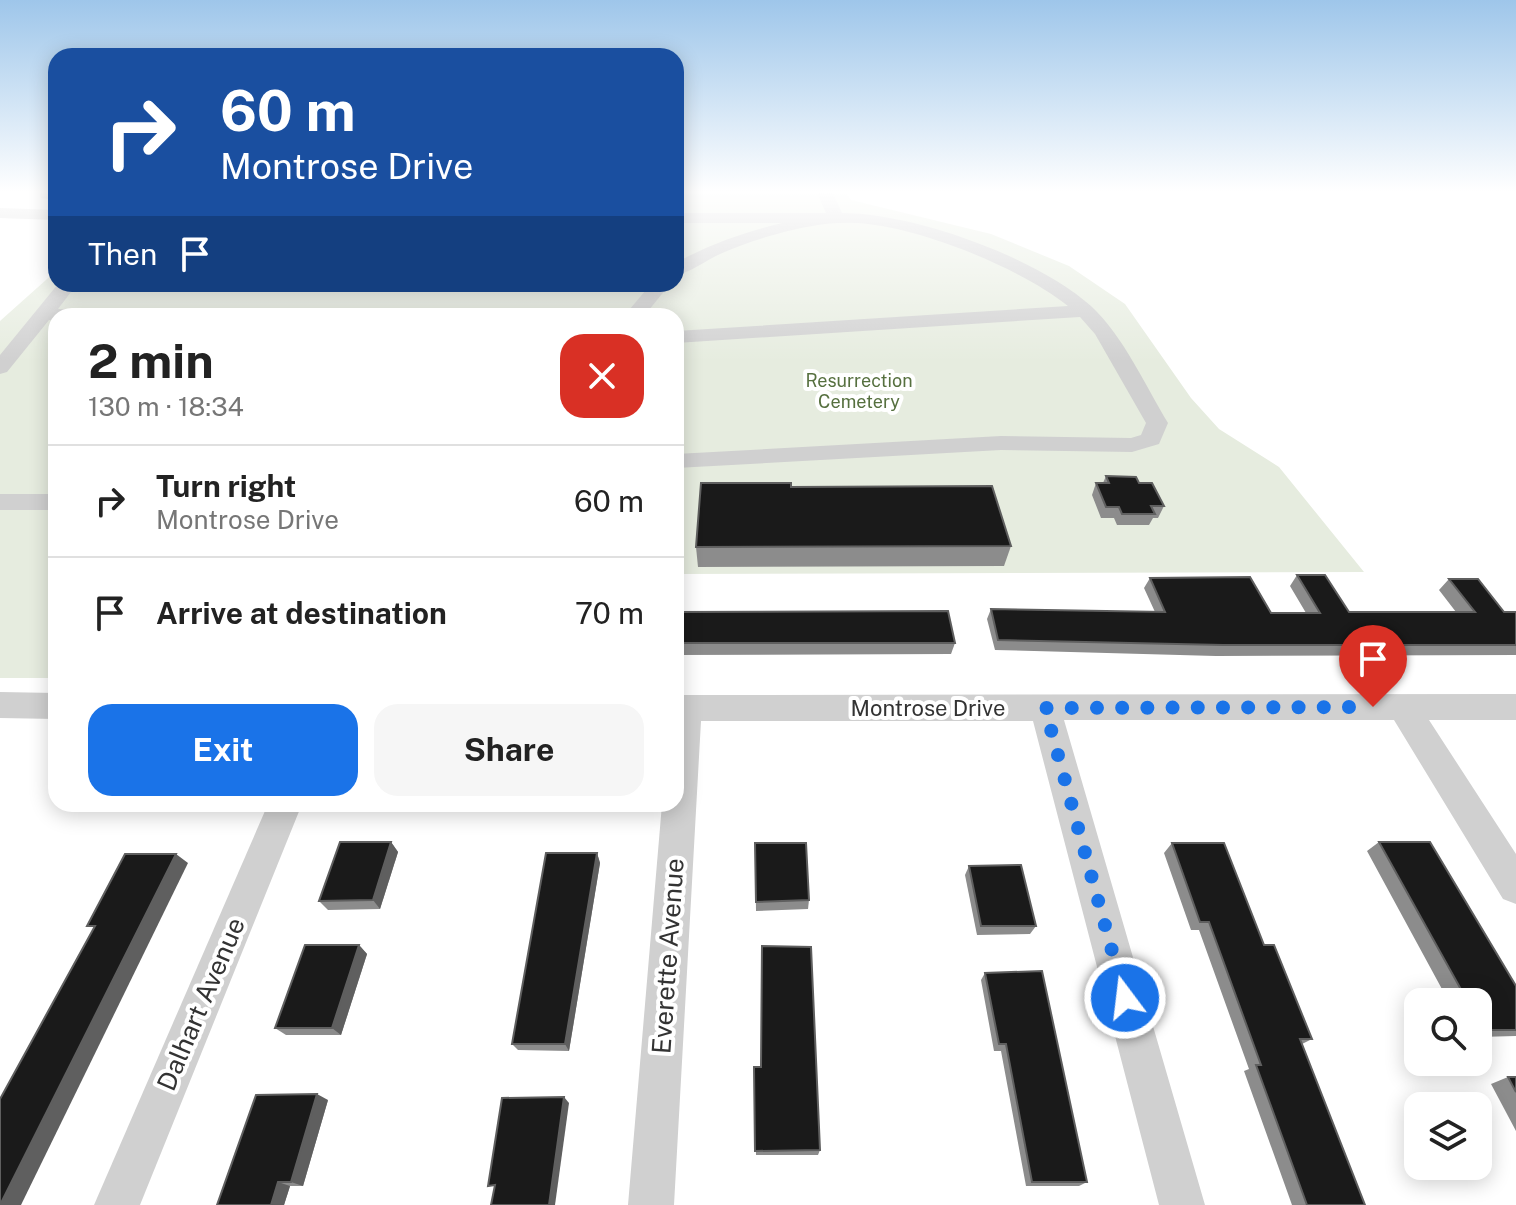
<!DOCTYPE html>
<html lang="en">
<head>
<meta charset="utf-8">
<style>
	:root { --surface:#fff; --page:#f6f6f6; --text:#222; --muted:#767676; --line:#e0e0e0; --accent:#1a73e8 }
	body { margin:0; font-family:"Public Sans",sans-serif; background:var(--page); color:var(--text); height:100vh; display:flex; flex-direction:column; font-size:30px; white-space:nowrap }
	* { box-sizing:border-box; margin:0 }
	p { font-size:26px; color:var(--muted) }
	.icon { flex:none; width:44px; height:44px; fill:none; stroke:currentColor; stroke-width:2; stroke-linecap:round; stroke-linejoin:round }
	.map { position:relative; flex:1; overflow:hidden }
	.sheet { position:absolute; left:48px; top:308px; width:636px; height:504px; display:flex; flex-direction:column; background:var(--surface); border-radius:24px; box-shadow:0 4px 20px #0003 }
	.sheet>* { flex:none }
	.hud { position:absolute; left:48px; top:48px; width:636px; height:244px; border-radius:24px; box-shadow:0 4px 20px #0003; background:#1a4fa0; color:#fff; overflow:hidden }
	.tools { position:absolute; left:1404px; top:988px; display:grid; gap:16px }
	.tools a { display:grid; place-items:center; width:88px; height:88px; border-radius:16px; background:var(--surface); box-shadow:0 4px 20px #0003; font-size:40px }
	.pin { position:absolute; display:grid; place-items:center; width:68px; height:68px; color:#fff; margin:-82px -34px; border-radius:50% 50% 50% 0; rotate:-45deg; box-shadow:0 0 8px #0007 }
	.pin .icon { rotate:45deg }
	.me { position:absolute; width:88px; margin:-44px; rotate:345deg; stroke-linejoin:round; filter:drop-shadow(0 0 6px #0008) }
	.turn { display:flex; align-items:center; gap:28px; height:168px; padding:0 40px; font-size:36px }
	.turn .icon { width:104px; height:104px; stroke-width:2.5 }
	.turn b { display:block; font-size:56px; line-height:68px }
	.then { display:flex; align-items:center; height:76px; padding:0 40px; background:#0003; gap:16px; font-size:30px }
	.round { display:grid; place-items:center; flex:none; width:84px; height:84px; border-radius:24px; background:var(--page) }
	.head { display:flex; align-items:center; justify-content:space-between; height:136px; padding:0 40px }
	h1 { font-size:48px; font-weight:700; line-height:60px }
	.action { display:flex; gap:16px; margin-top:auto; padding:16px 40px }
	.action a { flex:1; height:92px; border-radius:24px; background:var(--accent); color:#fff; font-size:32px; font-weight:700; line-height:92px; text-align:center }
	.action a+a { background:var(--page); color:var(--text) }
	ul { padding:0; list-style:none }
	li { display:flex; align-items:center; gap:24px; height:112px; padding:0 40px; border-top:2px solid var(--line) }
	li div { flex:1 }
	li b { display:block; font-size:30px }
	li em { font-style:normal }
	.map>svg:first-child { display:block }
	.green { fill:#e6ecdf }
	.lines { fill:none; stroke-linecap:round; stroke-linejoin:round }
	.minor { fill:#d0d0d0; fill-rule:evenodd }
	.wall { fill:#8c8c8c }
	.shaded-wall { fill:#5f5f5f }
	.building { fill:#1a1a1a; stroke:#5f5f5f; stroke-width:2 }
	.route { stroke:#1a73e8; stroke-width:14; stroke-dasharray:0 25.2 }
	.labels { text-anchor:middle; stroke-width:8; stroke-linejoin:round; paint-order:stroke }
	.far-park-label { font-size:18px; fill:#56703f; stroke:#fff }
	.street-label { font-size:22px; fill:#333; stroke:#fff }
	.near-street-label { font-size:26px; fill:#333; stroke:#fff }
</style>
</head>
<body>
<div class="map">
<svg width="1516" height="1205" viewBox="0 0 1516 1205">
	<rect width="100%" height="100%" fill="#fff"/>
	<!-- green -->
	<polygon class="green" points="676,193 846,193 851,200 991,234 1069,266 1125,304 1191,398 1219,429 1279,467 1364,572 676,574 676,316 56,316 56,678 0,678 0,321 56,271 56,284 676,284"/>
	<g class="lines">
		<!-- minor -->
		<g class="minor">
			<polygon points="40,193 56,193 56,200 41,198"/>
			<path d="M817 193H833L842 213C914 213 1038 258 1091 306 1124 337 1145 385 1168 423L1159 444 1132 452 1001 450 676 468V454L1001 436 1131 438 1141 435 1146 423 1095 334 1080 317 676 343V331L1068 306C1021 268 915 225 855 223 828 222 803 227 777 234 758 239 738 246 720 254 705 261 691 272 676 275V263C709 244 745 232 782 223H676V213H826Z"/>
			<polygon points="0,208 56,210 56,220 0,218"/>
			<polygon points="58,284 77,284 58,309 79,310 89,316 56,316 56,321 49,320 7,372 0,374 0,355"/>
			<polygon points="651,284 670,284 644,316 624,316"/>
			<rect x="0" y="494" width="56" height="16"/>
			<polygon points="0,692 56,693 56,719 0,718"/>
			<polygon points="1516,694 1516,720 1429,720 1516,854 1516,904 1503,899 1394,720 1064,720 1205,1205 1159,1205 1033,721 701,721 674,1205 628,1205 662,804 676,804 676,695"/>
			<polygon points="268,804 302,804 140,1205 94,1205"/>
		</g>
	</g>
	<!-- wall -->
	<g class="wall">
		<polygon points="1106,476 1139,483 1164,506 1158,518 1153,518 1149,525 1117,525 1114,518 1101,518 1092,495 1096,483 1103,483"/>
		<polygon points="791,487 1011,546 1004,566 698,567 696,547"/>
		<polygon points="1297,575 1349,612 1456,612 1439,590 1449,579 1504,612 1516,612 1516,655 1216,656 995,650 987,619 991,609 1155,612 1144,588 1150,578 1271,613 1306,613 1290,586"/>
		<polygon points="676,612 955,643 951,654 676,655"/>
		<polygon points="391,842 398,852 380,909 328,910 319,901"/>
		<polygon points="1379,842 1516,986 1516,1036 1478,1037 1478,1002 1449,1002 1367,851"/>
		<polygon points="755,843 809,900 808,909 756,911"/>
		<polygon points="1172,843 1264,945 1312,1039 1302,1044 1365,1205 1292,1205 1244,1071 1249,1069 1199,930 1191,930 1164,853"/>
		<polygon points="597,853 600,863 569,1051 518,1050 512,1044"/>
		<polygon points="969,866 1036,926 1030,934 977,935 965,875"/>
		<polygon points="359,945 367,954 341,1035 286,1035 275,1028"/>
		<polygon points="985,973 1087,1182 1079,1186 1026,1186 1001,1051 994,1051 981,980"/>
		<polygon points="754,1067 820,1150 818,1155 756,1155"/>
		<polygon points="1508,1077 1516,1077 1516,1131 1491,1084"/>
		<polygon points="328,1100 303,1186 290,1186 284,1205 217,1205"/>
	</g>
	<!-- shaded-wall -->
	<g class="shaded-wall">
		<polygon points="391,842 398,852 380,909 373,900"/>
		<polygon points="597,853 600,863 569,1051 565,1044"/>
		<polygon points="176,854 188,863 21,1205 0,1205"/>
		<polygon points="359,945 367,954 341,1035 332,1028"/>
		<polygon points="317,1094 328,1100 303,1186 291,1182"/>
		<polygon points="564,1097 569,1103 555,1205 549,1205"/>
		<polygon points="278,1182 290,1186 284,1205 271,1205"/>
	</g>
	<!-- building -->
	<g class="building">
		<polygon points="1106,476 1136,477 1139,483 1152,483 1164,506 1151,506 1155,514 1122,514 1119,507 1106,507 1096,483 1109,483"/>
		<polygon points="701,483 791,483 791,487 992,486 1011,546 696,547"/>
		<polygon points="1297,575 1325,575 1349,612 1475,612 1449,579 1478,579 1504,612 1516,612 1516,645 1223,645 998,640 991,609 1165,612 1150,578 1250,577 1271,613 1320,613"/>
		<polygon points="948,611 955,643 676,643 676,612"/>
		<polygon points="340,842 391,842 373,900 319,901"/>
		<polygon points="1379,842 1430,842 1516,986 1516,1030 1484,1030 1478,1020 1478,1002 1468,1002"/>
		<polygon points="755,843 806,843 809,900 756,902"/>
		<polygon points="1172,843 1224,843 1264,945 1274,945 1312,1039 1300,1039 1365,1205 1307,1205 1256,1065 1261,1065 1209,922 1200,922"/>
		<polygon points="546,853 597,853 565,1044 512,1044"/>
		<polygon points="125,854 176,854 0,1205 0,1099 95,926 87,926"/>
		<polygon points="1021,865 1036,926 981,926 969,866"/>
		<polygon points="305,945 359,945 332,1028 275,1028"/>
		<polygon points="762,946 811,947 820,1150 755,1151 754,1067 761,1067"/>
		<polygon points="1042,971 1087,1182 1032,1182 1006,1044 999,1044 985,973"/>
		<polygon points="1508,1077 1516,1077 1516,1092"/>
		<polygon points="317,1094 291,1182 278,1182 271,1205 217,1205 256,1095"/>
		<polygon points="564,1097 549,1205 491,1205 495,1185 488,1186 502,1098"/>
	</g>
	<!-- sky -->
	<linearGradient id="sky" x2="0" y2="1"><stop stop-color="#9ec6ea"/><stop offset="0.53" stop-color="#fff"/><stop offset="1" stop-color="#fff" stop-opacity="0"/></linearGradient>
	<rect width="1516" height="362" fill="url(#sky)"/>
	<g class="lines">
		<!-- route -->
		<polyline class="route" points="1125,998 1045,708 1373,707"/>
	</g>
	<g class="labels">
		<!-- far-park labels -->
		<g class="far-park-label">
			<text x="859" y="387">Resurrection<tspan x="859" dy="21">Cemetery</tspan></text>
		</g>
		<!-- street labels -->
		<g class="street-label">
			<text x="928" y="716">Montrose Drive</text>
		</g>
		<!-- near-street labels -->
		<g class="near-street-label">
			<text transform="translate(668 956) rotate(-86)" y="9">Everette Avenue</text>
			<text transform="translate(201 1004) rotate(-67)" y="9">Dalhart Avenue</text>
		</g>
	</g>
</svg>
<div class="tools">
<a><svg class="icon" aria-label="search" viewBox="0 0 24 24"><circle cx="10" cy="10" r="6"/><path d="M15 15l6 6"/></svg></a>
<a><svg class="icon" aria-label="layers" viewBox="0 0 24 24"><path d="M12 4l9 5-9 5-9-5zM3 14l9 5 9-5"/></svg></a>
</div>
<div class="pin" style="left:1373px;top:707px;background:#d93025"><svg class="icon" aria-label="arrive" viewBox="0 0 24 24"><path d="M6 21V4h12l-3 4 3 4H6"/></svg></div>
<svg class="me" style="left:1125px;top:998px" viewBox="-20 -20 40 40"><circle r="17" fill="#1a73e8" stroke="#fff" stroke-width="3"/><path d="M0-11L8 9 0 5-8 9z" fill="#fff"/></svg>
<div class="hud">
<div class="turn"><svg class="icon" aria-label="right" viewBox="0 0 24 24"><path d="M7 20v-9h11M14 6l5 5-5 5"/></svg><div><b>60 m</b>Montrose Drive</div></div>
<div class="then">Then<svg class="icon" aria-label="arrive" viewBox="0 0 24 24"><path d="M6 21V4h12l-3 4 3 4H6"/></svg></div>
</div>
<section class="sheet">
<div class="head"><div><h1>2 min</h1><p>130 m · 18:34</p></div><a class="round" style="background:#d93025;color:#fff"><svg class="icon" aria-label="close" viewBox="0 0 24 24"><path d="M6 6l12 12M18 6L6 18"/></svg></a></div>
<ul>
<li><svg class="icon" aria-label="right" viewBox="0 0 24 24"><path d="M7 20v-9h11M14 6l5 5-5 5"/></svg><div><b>Turn right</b><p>Montrose Drive</p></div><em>60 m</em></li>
<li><svg class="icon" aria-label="arrive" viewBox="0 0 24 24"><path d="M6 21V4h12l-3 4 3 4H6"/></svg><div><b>Arrive at destination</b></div><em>70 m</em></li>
</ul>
<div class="action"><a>Exit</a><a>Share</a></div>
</section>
</div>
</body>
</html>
